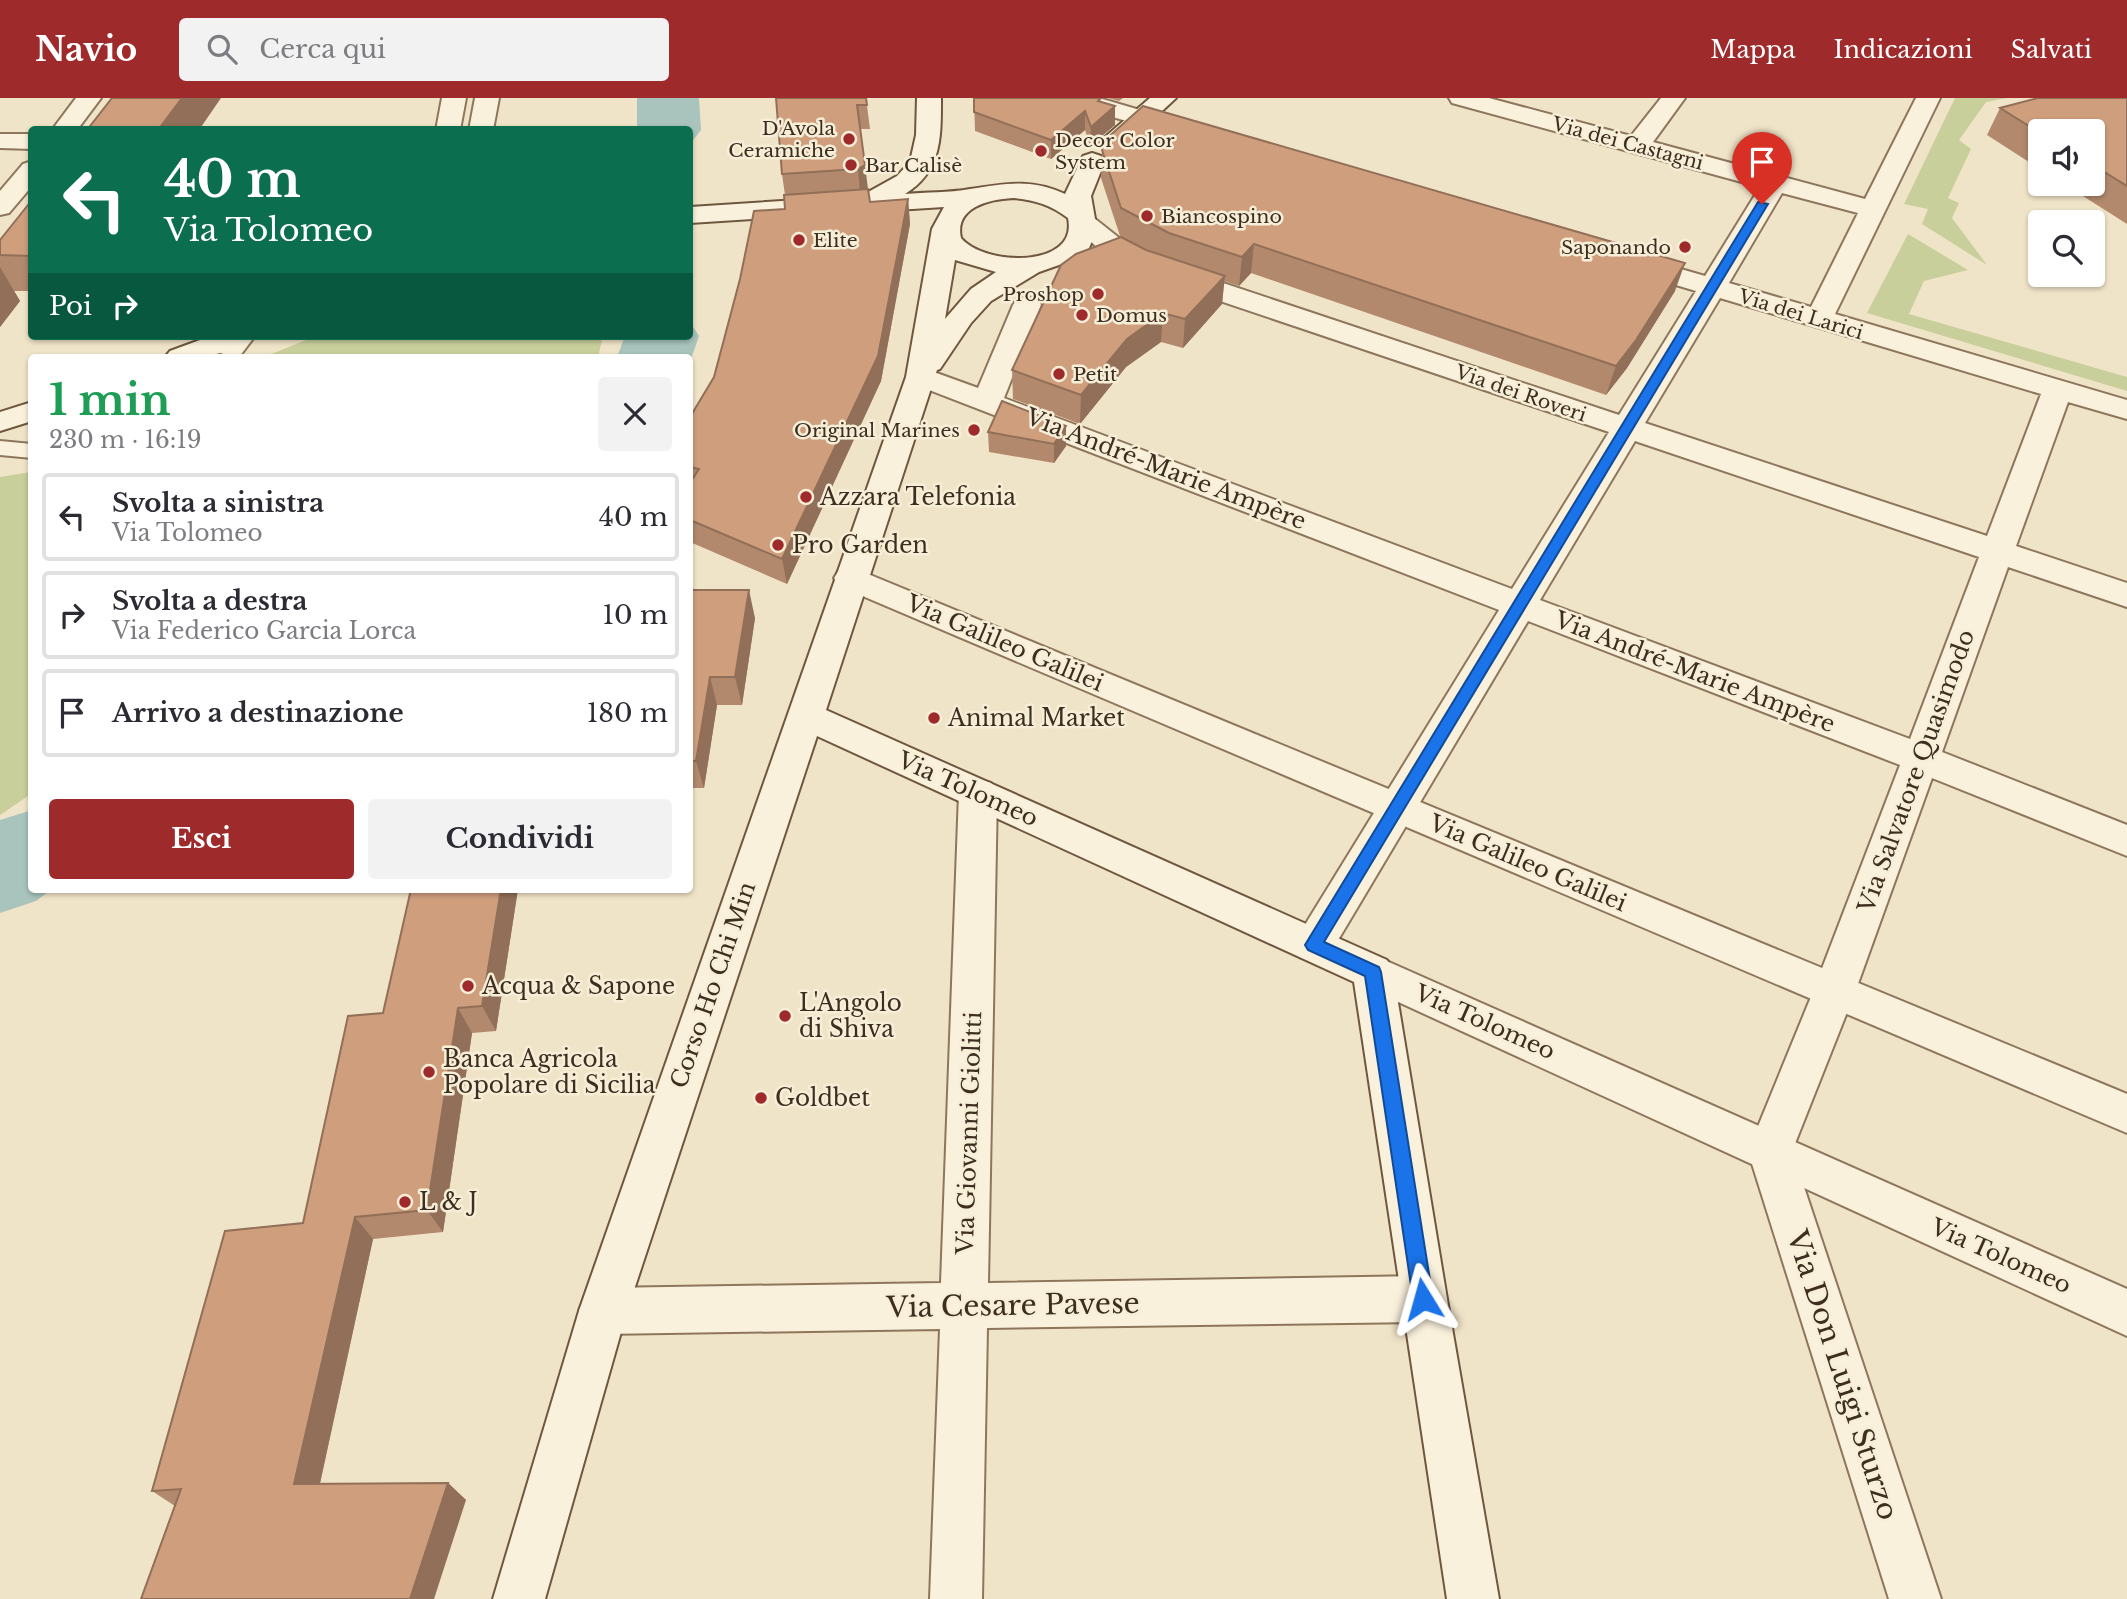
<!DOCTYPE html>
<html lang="it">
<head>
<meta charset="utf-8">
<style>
	:root { --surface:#fff; --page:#f2f2f3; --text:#2b2b33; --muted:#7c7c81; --line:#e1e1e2; --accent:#9e2a2b }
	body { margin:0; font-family:"Libre Baskerville",serif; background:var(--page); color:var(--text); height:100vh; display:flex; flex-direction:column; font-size:26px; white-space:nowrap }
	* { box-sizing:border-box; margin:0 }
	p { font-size:23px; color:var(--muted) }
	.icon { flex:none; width:38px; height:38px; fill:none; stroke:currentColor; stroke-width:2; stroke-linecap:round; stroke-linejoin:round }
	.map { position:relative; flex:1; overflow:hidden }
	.panel { position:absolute; left:28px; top:256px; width:665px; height:539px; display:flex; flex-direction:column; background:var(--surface); border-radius:7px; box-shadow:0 2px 5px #0004 }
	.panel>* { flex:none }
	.top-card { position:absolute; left:28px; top:28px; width:665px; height:214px; border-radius:7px; box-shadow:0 2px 5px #0004; background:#0b6e4f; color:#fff; overflow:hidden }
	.fabs { position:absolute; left:2028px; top:21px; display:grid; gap:14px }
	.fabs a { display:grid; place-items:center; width:77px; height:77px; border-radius:7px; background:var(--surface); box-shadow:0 2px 5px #0004; font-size:35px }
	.pin { position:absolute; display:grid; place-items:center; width:60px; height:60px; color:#fff; margin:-72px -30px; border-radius:50% 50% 50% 0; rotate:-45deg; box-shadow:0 0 7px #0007 }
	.pin .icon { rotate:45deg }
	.me { position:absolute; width:77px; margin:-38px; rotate:352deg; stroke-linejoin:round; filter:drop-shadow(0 0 5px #0008) }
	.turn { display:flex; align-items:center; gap:24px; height:147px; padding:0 21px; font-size:32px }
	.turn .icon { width:91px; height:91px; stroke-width:2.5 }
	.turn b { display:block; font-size:49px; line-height:60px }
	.then { display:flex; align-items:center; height:66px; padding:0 21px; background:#0003; gap:14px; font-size:26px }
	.round { display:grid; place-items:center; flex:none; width:74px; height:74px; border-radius:7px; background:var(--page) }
	.overview { display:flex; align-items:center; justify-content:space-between; height:119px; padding:0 21px }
	h1 { font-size:42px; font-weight:700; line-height:52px; color:#1e9e55 }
	.button { display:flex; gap:14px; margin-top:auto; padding:14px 21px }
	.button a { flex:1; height:80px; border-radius:7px; background:var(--accent); color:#fff; font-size:28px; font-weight:700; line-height:80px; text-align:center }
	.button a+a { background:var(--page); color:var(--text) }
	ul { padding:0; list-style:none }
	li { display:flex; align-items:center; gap:21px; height:88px; margin:0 14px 10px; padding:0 7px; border:4px solid var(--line); border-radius:7px }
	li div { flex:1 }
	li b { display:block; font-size:26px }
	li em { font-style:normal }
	header { display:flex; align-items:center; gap:42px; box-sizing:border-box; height:98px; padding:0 35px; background:var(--accent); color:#fff }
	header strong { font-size:33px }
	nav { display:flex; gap:38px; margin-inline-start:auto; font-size:24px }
	.search { width:490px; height:63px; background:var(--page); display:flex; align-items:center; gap:18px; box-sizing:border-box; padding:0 24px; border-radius:7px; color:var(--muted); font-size:26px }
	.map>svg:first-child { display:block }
	.green { fill:#c9cf9b }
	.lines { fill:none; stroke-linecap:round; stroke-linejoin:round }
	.river { fill:#a9c4bc; fill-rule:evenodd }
	.service-casing { stroke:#8d765c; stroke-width:4 }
	.minor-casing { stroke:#8d765c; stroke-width:4 }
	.tertiary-casing { stroke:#8d765c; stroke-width:4 }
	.secondary-casing { stroke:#6f573f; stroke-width:4 }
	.service { fill:#faf1dc; fill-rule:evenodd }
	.minor { fill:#faf1dc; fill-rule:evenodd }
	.tertiary { fill:#faf1dc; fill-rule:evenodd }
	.secondary { fill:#faf1dc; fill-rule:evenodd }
	.wall { fill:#b2896c }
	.shaded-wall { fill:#916f58 }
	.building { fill:#cf9f7d; stroke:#916f58; stroke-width:2 }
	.route { fill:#1a73e8; stroke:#114b97; stroke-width:2 }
	.poi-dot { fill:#9e2a2b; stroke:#f7eed8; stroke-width:2.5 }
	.labels { text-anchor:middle; stroke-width:5; stroke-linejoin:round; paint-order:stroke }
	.far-poi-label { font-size:19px; fill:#3d2e20; stroke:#f7eed8; text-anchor:start }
	.far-street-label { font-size:19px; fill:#3d2e20; stroke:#f7eed8 }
	.street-label { font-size:23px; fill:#3d2e20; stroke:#f7eed8 }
	.poi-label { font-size:23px; fill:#3d2e20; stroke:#f7eed8; text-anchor:start }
	.near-street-label { font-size:28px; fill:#3d2e20; stroke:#f7eed8 }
</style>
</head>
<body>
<header>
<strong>Navio</strong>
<div class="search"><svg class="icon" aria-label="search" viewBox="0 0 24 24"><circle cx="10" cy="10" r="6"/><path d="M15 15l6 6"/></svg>Cerca qui</div>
<nav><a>Mappa</a><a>Indicazioni</a><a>Salvati</a></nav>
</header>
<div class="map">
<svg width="2127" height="1501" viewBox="0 0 2127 1501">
	<rect width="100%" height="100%" fill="#f0e4c8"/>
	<!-- green -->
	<g class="green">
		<polygon points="1955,0 2007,0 1986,4 1959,42 1971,51 1948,100 1959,105 1952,120 1987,167 1922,126 1928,111 1904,106"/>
		<polygon points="1908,136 1968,172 1924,183 1909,216 2127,279 2127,293 1867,215"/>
		<polygon points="316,238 603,238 598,259 264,259"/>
		<polygon points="31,374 31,696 0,717 0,379"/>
	</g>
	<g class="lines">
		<!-- river -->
		<g class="river">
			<polygon points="637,0 699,0 701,32 690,46 690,32 637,32"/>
			<polygon points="690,224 699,238 690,264 690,259 617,259 625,238 690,238"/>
			<polygon points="32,712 32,791 52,791 36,803 0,815 0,722"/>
		</g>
		<!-- service casing -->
		<g class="service-casing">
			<g id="service">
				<polygon points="235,238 255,238 239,259 219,259"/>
				<polygon points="0,343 32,346 32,360 0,357"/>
			</g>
		</g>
		<!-- minor casing -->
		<g class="minor-casing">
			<g id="minor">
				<polygon points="76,0 101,0 77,32 52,32"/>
				<polygon points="1061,0 1099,0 1191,27 1194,32 1191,37 1182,39 1064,5"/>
				<path d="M1449 0H1489L1631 38 1661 0H1685L1653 44 1865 101 1916 0H1940L1835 216 2127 302V321L2068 304 2016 448 2127 485V509L2008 469 1942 654 2127 727V758L1932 680 1855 894 1792 1053 1941 1501H1889L1748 1053 1813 894 1900 667 1528 523 1328 859 1314 864 1300 859 1294 847 1300 835 1499 512 911 285 906 279 911 273 921 270 931 273 978 290 1013 207 1017 201 1027 199 1037 201 1041 207 1004 300 1512 491 1609 334 1146 178 1103 155 1072 126 1076 120 1085 118 1094 120 1123 143 1166 166 1619 317 1696 193 1619 170 1615 164 1619 158 1629 156 1705 178 1760 89 1452 5ZM1782 95 1858 115 1811 209 1729 185ZM1720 200 2041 296 1987 438 1645 325ZM1635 343 1979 459 1910 641 1540 502Z"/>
				<polygon points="0,36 32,36 32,51 0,50"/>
				<polygon points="32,63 32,88 9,115 0,117 0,93 23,66"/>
				<polygon points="978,681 991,685 997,695 988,1185 1423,1178 1440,1185 1447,1201 1440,1217 1423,1224 987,1230 982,1501 930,1501 940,1231 603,1236 586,1229 579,1213 586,1197 603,1190 941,1185 959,695 965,685"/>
			</g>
		</g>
		<!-- tertiary casing -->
		<g class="tertiary-casing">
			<g id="tertiary">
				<polygon points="442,0 466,0 460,32 436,32"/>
				<polygon points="475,0 499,0 493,32 469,32"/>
				<polygon points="851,469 2127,996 2127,1035 839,488 834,480 839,472"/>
				<polygon points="1373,857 2127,1191 2127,1238 1359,886 1353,874 1359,862"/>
			</g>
		</g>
		<!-- secondary casing -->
		<g class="secondary-casing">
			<g id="secondary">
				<path d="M917 0H941C941 39 942 73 905 96 926 94 949 95 970 91 1006 86 1030 80 1065 96L1083 58 1092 55 1101 58 1105 63 1091 98 1097 132 1089 150 1076 161 1039 174 991 203 971 225 940 271 937 272 826 612 1387 862 1393 874 1447 1201 1499 1501H1447L1354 884 817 638 627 1213 545 1501H493L579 1213 906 279 932 131 944 109 690 125V109L861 98 897 78 910 64 916 37ZM1014 100C1035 102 1051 107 1068 120 1079 171 984 168 961 140 954 109 990 101 1014 100ZM955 162 996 174 971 191 945 221Z"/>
				<polygon points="1150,0 1176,0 1122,50 1113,53 1104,50 1100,45 1104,40"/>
				<path d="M211 238H252C237 260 189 259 165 259L170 253Z"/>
				<polygon points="32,304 32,323 0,333 0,314"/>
			</g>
		</g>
		<!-- service -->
		<use href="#service" class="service"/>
		<!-- minor -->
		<use href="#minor" class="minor"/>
		<!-- tertiary -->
		<use href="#tertiary" class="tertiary"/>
		<!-- secondary -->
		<use href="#secondary" class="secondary"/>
	</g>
	<!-- wall -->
	<g class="wall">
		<polygon points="776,0 866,0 870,31 860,31 867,92 870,104 908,101 910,126 881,283 787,486 690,444 690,319 714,279 785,111 785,97 782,76"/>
		<polygon points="974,0 1101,4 1115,27 1090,48 1085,32 1051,61 975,33"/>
		<polygon points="1108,0 1123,0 1119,3"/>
		<polygon points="2127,0 2127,126 2064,86 2093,86 2093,33 2040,33 2040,71 1987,37 2000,10"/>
		<polygon points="1102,52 1675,193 1627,270 1606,297 1251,175 1239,188 1224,183 1222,206 1183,250 1161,244 1126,269 1080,326 1013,301 1012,272 1147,153 1120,138 1101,80"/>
		<polygon points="32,102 32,193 14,193 20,203 0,229 0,142"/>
		<polygon points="988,334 1066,348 1054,365 989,354"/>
		<polygon points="690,492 755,520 742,607 717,607 704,690 690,690"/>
		<polygon points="411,791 518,791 496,933 472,935 443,1134 373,1141 320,1386 448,1385 466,1402 175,1408 152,1393 303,1125 383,915"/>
	</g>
	<!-- shaded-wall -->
	<g class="shaded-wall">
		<polygon points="182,0 221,0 199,32 158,32"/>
		<polygon points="1115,8 1115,27 1090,48 1091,29"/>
		<polygon points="1085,13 1085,32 1051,61 1051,42"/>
		<polygon points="865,67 868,91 860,95 858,71"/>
		<polygon points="908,101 910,126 881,283 787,486 782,461"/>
		<polygon points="1254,146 1251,175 1239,188 1242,159"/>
		<polygon points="1685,165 1675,193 1627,270 1606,297 1616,268"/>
		<polygon points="0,169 20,203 0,229"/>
		<polygon points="1225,178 1222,206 1183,250 1185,221"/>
		<polygon points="1163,215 1161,244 1126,269 1080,326 1081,297 1127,241"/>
		<polygon points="1066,328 1066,348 1054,365 1054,346"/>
		<polygon points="749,492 755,520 742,607 735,579"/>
		<polygon points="710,579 717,607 704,690 696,663"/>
		<polygon points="501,791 518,791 496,933 482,908"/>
		<polygon points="458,910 472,935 443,1134 427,1112"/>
		<polygon points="355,1119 373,1141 316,1403 294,1386"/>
		<polygon points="448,1385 466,1402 434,1501 410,1501"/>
	</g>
	<!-- building -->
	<g class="building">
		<polygon points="112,0 182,0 158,32 87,32"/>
		<polygon points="776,0 866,0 867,7 857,7 865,67 858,71 782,76"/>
		<polygon points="974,0 1101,0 1098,3 1115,8 1091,29 1085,13 1051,42 974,14"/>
		<polygon points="2038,0 2127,0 2127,88 2093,67 2093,33 2040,33 2040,35 2000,10"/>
		<polygon points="1143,8 1685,165 1636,242 1616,268 1254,146 1242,159 1169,135 1121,110 1102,52 1106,41"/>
		<polygon points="868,91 870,104 908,101 878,258 782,461 690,422 690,385 699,371 690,369 690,319 714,279 740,181 754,113 785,111 784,97"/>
		<polygon points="32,102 32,158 0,157 0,142"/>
		<polygon points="1121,139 1146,152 1225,178 1185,221 1163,215 1127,241 1081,297 1012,272 1061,167 1076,156"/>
		<polygon points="1002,303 1066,328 1054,346 988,334"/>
		<polygon points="690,492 749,492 735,579 710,579 696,663 690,663"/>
		<polygon points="411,791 501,791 482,908 458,910 427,1112 355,1119 294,1386 448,1385 410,1501 141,1501 181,1391 152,1393 225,1133 303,1125 348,918 383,915"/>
	</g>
	<!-- route -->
	<polygon class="route" points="1758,104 1768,106 1324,844 1379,869 1381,874 1433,1201 1430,1207 1423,1210 1416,1207 1413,1201 1365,878 1308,852 1305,847"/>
	<!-- markers -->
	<g class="poi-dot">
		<circle cx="849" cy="41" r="7"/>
		<circle cx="1041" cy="53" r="7"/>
		<circle cx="851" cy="67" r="7"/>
		<circle cx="1147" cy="118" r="7"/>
		<circle cx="799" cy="142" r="7"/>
		<circle cx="1685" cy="149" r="7"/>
		<circle cx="1098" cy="196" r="7"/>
		<circle cx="1082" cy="217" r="7"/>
		<circle cx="1059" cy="276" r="7"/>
		<circle cx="974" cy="332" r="7"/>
		<circle cx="806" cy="399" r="7"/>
		<circle cx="778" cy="447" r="7"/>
		<circle cx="934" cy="620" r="7"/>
		<circle cx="468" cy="888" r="7"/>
		<circle cx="785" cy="918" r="7"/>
		<circle cx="429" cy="974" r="7"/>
		<circle cx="761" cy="1000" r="7"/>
		<circle cx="405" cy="1104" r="7"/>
	</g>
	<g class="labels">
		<!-- far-poi labels -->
		<g class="far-poi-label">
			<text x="835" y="37" text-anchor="end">D'Avola<tspan x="835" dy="22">Ceramiche</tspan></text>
			<text x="1055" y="49">Decor Color<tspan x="1055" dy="22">System</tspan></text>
			<text x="865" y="74">Bar Calisè</text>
			<text x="1161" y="125">Biancospino</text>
			<text x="813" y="149">Elite</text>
			<text x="1671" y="156" text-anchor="end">Saponando</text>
			<text x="1084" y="203" text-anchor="end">Proshop</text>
			<text x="1096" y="224">Domus</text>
			<text x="1073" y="283">Petit</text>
			<text x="960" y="339" text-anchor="end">Original Marines</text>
		</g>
		<!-- far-street labels -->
		<g class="far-street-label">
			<text transform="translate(1628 45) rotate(15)" y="7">Via dei Castagni</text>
			<text transform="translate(1801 216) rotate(17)" y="7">Via dei Larici</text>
			<text transform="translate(1521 295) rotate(19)" y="7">Via dei Roveri</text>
		</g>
		<!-- street labels -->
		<g class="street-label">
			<text transform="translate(1166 371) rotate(21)" y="8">Via André-Marie Ampère</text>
			<text transform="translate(1005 545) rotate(23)" y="8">Via Galileo Galilei</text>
			<text transform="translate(1695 574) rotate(21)" y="8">Via André-Marie Ampère</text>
			<text transform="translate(1916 673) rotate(-70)" y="8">Via Salvatore Quasimodo</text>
			<text transform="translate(968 691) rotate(24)" y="8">Via Tolomeo</text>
			<text transform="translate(1528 765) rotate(23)" y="8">Via Galileo Galilei</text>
			<text transform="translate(713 887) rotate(-71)" y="8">Corso Ho Chi Min</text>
			<text transform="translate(1485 924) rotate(24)" y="8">Via Tolomeo</text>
			<text transform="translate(969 1035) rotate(-88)" y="8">Via Giovanni Giolitti</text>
			<text transform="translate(2001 1158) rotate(24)" y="8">Via Tolomeo</text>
		</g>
		<!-- poi labels -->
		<g class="poi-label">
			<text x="820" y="407">Azzara Telefonia</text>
			<text x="792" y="455">Pro Garden</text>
			<text x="948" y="628">Animal Market</text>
			<text x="482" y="896">Acqua &amp; Sapone</text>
			<text x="799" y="913">L'Angolo<tspan x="799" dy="26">di Shiva</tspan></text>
			<text x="443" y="969">Banca Agricola<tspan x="443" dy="26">Popolare di Sicilia</tspan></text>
			<text x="775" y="1008">Goldbet</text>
			<text x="419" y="1112">L &amp; J</text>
		</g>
		<!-- near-street labels -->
		<g class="near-street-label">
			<text transform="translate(1013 1207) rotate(-1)" y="10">Via Cesare Pavese</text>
			<text transform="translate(1843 1277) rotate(72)" y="10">Via Don Luigi Sturzo</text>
		</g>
	</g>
</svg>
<div class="fabs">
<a><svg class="icon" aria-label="sound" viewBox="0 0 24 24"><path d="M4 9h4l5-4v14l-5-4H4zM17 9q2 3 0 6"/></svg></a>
<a><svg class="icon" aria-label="search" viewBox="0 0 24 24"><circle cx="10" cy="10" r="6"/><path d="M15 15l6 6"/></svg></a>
</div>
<div class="pin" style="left:1762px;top:106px;background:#d93025"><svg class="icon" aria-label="arrive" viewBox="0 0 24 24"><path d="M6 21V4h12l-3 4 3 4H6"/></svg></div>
<svg class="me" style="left:1423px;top:1201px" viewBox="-20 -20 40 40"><path d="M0-17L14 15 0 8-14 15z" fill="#1a73e8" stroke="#fff" stroke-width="4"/></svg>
<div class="top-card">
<div class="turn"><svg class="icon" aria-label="left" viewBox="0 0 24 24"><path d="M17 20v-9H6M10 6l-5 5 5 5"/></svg><div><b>40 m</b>Via Tolomeo</div></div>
<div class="then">Poi<svg class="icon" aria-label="right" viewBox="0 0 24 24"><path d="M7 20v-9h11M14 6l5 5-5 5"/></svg></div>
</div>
<section class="panel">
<div class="overview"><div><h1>1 min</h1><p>230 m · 16:19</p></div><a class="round"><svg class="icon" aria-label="close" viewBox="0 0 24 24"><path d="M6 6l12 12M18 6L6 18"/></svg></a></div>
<ul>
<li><svg class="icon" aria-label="left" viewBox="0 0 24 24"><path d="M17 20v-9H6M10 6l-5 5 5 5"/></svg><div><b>Svolta a sinistra</b><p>Via Tolomeo</p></div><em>40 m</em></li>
<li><svg class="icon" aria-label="right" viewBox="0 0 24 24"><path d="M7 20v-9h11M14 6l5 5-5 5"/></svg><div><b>Svolta a destra</b><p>Via Federico Garcia Lorca</p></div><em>10 m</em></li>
<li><svg class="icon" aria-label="arrive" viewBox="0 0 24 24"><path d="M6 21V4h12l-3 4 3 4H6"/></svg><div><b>Arrivo a destinazione</b></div><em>180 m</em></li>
</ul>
<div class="button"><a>Esci</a><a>Condividi</a></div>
</section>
</div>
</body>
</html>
